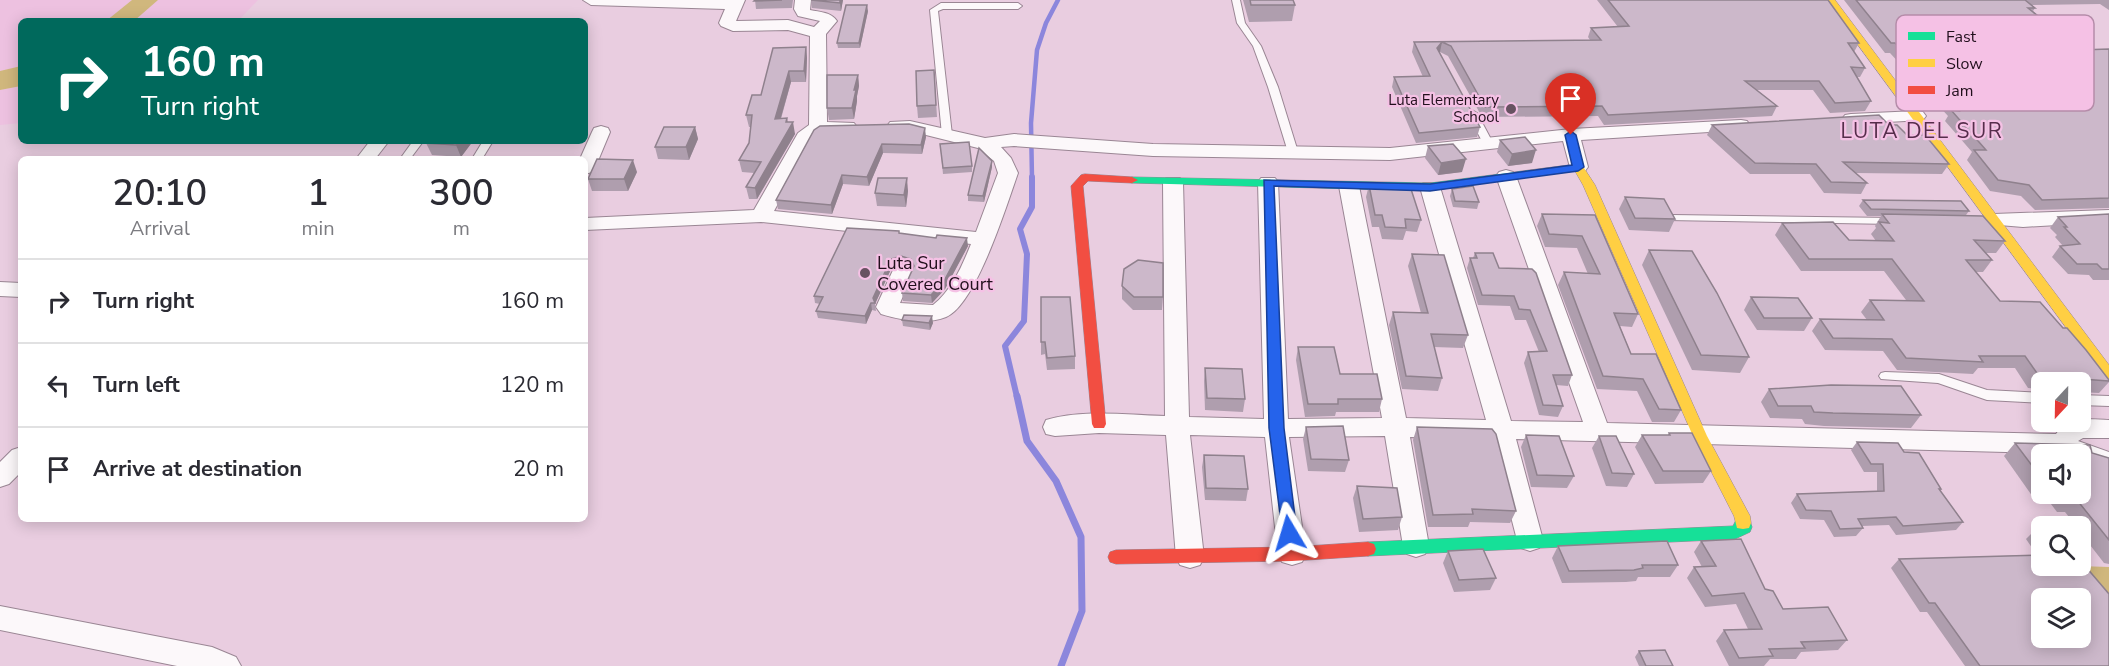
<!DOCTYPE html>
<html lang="en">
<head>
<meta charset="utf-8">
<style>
	:root { --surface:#fff; --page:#f7f7f7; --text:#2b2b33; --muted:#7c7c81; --line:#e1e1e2 }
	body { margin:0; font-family:"Nunito Sans",sans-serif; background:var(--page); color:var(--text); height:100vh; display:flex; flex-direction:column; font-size:22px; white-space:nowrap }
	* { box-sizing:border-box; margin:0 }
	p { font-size:20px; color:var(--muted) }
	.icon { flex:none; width:33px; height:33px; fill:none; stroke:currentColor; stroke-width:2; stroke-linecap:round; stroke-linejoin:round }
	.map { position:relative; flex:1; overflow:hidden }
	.panel { position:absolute; left:18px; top:156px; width:570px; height:366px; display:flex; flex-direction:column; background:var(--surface); border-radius:9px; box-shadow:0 3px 15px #0003 }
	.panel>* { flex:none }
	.banner { position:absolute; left:18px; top:18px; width:570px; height:126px; border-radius:9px; box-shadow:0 3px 15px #0003; background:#00695c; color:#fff; overflow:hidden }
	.needle { width:39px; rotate:202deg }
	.fabs { position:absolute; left:2031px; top:372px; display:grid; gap:12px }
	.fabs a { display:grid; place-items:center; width:60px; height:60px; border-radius:9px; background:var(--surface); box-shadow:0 3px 15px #0003; font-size:30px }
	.pin { position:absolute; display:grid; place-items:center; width:51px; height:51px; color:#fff; margin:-62px -26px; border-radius:50% 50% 50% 0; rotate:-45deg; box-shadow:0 0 6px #0007 }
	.pin .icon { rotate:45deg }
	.me { position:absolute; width:66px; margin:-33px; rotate:353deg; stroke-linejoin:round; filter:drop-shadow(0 0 4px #0008) }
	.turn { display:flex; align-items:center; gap:21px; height:126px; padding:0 24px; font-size:27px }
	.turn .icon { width:78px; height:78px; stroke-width:2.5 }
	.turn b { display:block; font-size:42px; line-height:51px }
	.eta { display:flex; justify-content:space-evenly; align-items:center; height:102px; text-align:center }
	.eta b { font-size:36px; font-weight:600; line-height:42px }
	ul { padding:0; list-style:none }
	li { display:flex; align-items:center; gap:18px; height:84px; padding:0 24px; border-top:2px solid var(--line) }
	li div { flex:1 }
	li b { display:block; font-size:22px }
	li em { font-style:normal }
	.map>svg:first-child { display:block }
	.built { fill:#edc1e0 }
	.forest { fill:#d0b77d }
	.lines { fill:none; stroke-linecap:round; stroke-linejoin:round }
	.stream-far2 { stroke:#8c86dc; stroke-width:4.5 }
	.stream-far1 { stroke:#8c86dc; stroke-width:6 }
	.stream { stroke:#8c86dc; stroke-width:7 }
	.lane-casing { stroke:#9a8694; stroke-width:2 }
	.street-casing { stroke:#9a8694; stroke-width:2 }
	.fast-casing { stroke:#9a8694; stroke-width:1 }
	.slow-casing { stroke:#9a8694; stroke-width:1 }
	.jam-casing { stroke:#9a8694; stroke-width:1 }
	.lane { fill:#fcf8fa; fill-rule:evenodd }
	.street { fill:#fcf8fa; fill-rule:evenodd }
	.fast { fill:#16e098; fill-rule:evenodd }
	.slow { fill:#ffcf43; fill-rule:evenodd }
	.jam { fill:#f24e42; fill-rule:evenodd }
	.wall { fill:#af9eae; fill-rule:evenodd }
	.shaded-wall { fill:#8f818d }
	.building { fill:#ccb8ca; stroke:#8f818d; stroke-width:1.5; fill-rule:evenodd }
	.route { fill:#2563eb; stroke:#184099; stroke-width:1.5 }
	.poi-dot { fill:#675261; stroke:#f5c1e5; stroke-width:2 }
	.labels { text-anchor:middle; stroke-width:4.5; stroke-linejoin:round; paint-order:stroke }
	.far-poi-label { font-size:15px; fill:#210f1c; stroke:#f5c1e5; text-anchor:end }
	.poi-label { font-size:18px; fill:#210f1c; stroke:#f5c1e5; text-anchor:start }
	.quarter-label { font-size:21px; letter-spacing:1.5px; fill:#562d4b; stroke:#f5c1e5 }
	.key { fill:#f5c1e5; stroke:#b58ca9; stroke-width:1.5 }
	.key-label { font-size:16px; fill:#210f1c }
</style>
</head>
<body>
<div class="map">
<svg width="2109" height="666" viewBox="0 0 2109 666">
	<rect width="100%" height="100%" fill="#e9cde0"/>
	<!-- built -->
	<g class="built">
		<polygon points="0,0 132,0 106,21 21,21 21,66 0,71"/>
		<polygon points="158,0 258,0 238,21 134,21"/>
		<polygon points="21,86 21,123 0,125 0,90"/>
	</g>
	<!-- forest -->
	<g class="forest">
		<polygon points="132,0 158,0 134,21 106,21"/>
		<polygon points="21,66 21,86 0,90 0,71"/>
		<polygon points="2079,566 2109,567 2109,607"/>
	</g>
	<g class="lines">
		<!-- stream-far2 -->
		<polyline class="stream-far2" points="1032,179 1031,123 1037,50 1046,23 1058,0"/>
		<!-- stream-far1 -->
		<polyline class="stream-far1" points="1017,397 1005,346 1024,321 1027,254 1020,229 1032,207 1032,177"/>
		<!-- stream -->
		<polyline class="stream" points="1017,396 1027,441 1056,481 1081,537 1082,611 1061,666"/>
		<!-- lane casing -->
		<g class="lane-casing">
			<g id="lane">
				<polygon points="1232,0 1240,0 1245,23 1261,46 1278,87 1298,152 1297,154 1293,155 1288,152 1268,87 1253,46 1237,23"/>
				<polygon points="941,3 1018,3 1022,6 1018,9 943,9 938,11 952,135 947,138 942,135 930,10"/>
				<polygon points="1472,110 1477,113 1493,143 1492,145 1484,145 1483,143 1467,113"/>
				<polygon points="413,141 421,141 422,143 410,159 400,159"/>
				<polygon points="483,141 493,141 482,159 472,159"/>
				<polygon points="1672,215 1893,218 1898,221 1893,224 1668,220 1667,218 1668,216"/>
				<polygon points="1885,372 1939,374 1987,390 2042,393 2042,403 1987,400 1938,383 1881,379 1879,376 1881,373"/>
				<polygon points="2080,395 2109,396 2109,406 2080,405"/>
			</g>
		</g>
		<!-- street casing -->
		<g class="street-casing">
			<g id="street">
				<path d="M583 0H745L736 21 788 20 814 27 820 21 798 16 794 9 795 0H811L810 10C820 12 831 12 837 21L826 34 827 122 854 123 857 127 854 131C841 134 827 131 814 137L774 211 976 232 998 173 994 161 978 148 910 131 890 130 887 126 890 122 910 121 985 138 1014 134 1153 144 1390 148 1571 129 1741 120 1747 121 1750 125 1747 129 1741 130 1581 140 1588 167 1585 171H1571L1563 141 1390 160 1153 156 1014 146 1001 147 1011 158 1018 173C1007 204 976 305 946 317 926 325 901 320 881 314L876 307 894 268 902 266 910 268 913 273 900 303 933 305C952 290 962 266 971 244L761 222 585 230V218L754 210 798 133 809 125 810 36 788 30 733 31 721 26 719 23 725 9 591 5Z"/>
				<polygon points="1917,111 1923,112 1926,116 1923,120 1851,124 1845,123 1842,119 1845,115 1851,114"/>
				<polygon points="601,126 608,128 610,132 595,168 592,172 585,174 585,159 580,159 592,132 594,128"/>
				<polygon points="370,141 389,141 375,159 356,159"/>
				<path d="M1506 170 1513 172 1516 176 1607 423 2056 434C2067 416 2090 419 2109 420V438H2083L2078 441 2109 452V472L2080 463V454L1516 439 1543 540 1539 548 1530 551 1521 548 1517 540 1491 439 1410 437 1429 546 1425 554 1416 557 1407 554 1403 546 1385 436 1289 437 1306 554 1302 562 1292 565 1282 562 1278 554 1265 437 1190 435 1204 557 1200 565 1190 568 1180 565 1176 557 1166 435 1099 433 1055 436 1046 434 1043 427 1046 420C1083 409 1127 415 1165 416L1163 182 1166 178H1180L1183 182 1189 417 1264 419 1258 182 1261 178H1275L1278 182 1288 419 1382 418 1339 186 1342 182H1356L1359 186 1406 418 1486 420 1420 187 1423 183H1437L1440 187 1511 421 1583 422 1496 176 1499 172Z"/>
				<polygon points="2109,210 2109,222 2023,227 1987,224 1984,220 1987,216 1994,214"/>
				<polygon points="0,282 21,283 21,297 0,296"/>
				<polygon points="21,447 21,472 9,484 0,487 0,462 12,450"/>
				<polygon points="0,606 212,647 236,657 241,666 177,666 0,630"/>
			</g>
		</g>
		<!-- fast casing -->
		<g class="fast-casing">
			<g id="fast">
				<polygon points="1531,170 1535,171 1537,173 1535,175 1430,191 1132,183 1126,180 1132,177 1430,183"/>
				<polygon points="1743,517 1749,518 1752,527 1750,532 1735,539 1368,556 1362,554 1360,549 1362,544 1368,542 1733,526 1737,518"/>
			</g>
		</g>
		<!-- slow casing -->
		<g class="slow-casing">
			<g id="slow">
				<polygon points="1825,0 1835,0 2109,365 2109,380 2104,379"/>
				<polygon points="1578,164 1582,165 1595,185 1707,436 1750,516 1751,523 1749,528 1743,529 1737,528 1734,516 1693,436 1583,185 1575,171 1531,176 1525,173 1531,170"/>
			</g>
		</g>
		<!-- jam casing -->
		<g class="jam-casing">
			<g id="jam">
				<polygon points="1085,174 1132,177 1138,180 1132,183 1088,181 1083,186 1106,424 1104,428 1094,428 1092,424 1071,186 1081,175"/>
				<polygon points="1368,542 1374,544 1376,549 1374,554 1368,556 1292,561 1116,564 1110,562 1108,557 1110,552 1116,550 1292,547"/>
			</g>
		</g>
		<!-- lane -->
		<use href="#lane" class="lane"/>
		<!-- street -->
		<use href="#street" class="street"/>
		<!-- fast -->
		<use href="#fast" class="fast"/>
		<!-- slow -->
		<use href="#slow" class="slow"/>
		<!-- jam -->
		<use href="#jam" class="jam"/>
	</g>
	<!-- wall -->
	<g class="wall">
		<polygon points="755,0 793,0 792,8 756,9"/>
		<polygon points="811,0 843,0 841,11 812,8"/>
		<polygon points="1243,0 1293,0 1295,5 1292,21 1249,22"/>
		<polygon points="1597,0 1828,0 1859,43 1854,52 1865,68 1860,77 1857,77 1871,101 1865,111 1830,113 1813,90 1757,90 1777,106 1772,116 1604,125 1598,116 1482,117 1448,56 1440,52 1439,53 1480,127 1477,137 1416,143 1392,87 1394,77 1423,77 1412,52 1414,42 1590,40 1588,37 1591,28 1618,27"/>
		<polygon points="1844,0 2109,0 2109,10 2100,4 2032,5 2035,8 2033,11 2080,50 2109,49 2109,208 2035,210 2021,196 1990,191 1967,160 1972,152 1945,121 1948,116 1890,53 1885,53"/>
		<polygon points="868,11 860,48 838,48 837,43"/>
		<polygon points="806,47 807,58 806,82 791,82 781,119 787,118 787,122 795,134 757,199 749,199 746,187 754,173 742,172 739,160 749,143 751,127 749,127 746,115"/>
		<polygon points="934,70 937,117 918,118 917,106"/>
		<polygon points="858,75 859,86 857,96 857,101 854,119 829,120 827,108"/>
		<polygon points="1712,125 1889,125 1907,135 1949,164 1942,174 1855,173 1867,183 1861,194 1824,193 1810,174 1750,174 1707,135"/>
		<polygon points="695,127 698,139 689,160 658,159 655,147"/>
		<polygon points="814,130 926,137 922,154 883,153 869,186 843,184 832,214 778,209 776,200"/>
		<polygon points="1500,140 1532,163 1508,166 1497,152"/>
		<polygon points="473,141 461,157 432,155 426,143"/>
		<polygon points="940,144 972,166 972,172 943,174"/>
		<polygon points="1428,146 1462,172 1438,175 1425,158"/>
		<polygon points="992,161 992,167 984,202 968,201 968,195"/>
		<polygon points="637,172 628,191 592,191 588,179"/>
		<polygon points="1369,185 1421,220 1417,232 1406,231 1403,240 1382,239 1379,227 1372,227 1366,197"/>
		<polygon points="1452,189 1479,202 1477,209 1453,207 1450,196"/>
		<polygon points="908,191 906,207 877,206 875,193"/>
		<polygon points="1625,197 1675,219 1669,232 1629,230 1619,209"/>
		<polygon points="1863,200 1969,211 1966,215 2005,241 1996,253 1986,253 1992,260 1983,272 1976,272 2000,301 2109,380 2109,382 2099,393 2080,392 2080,382 2042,382 2042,389 2028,388 2015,368 1978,368 1973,374 1897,370 1883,351 1825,350 1812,331 1820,319 1867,320 1861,312 1870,300 1906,300 1884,271 1801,271 1775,235 1782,223 1849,240 1876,241 1871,234 1876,228 1875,226 1881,216 1867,216 1859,206"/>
		<polygon points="1542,214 1595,215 1638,314 1632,327 1620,326 1631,354 1681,410 1674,422 1652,422 1637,391 1597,389 1558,285 1564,272 1588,274 1577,248 1545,247 1537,226"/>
		<polygon points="2109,214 2109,280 2093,280 2089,275 2068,274 2052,257 2060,246 2063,246 2055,237 2057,235 2050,228 2058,217"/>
		<polygon points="899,234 968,246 945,289 932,303 903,301 902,293 913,269 912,267 901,264 892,267 875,304 876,311 872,310 866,324 818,318 816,311 820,304 815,303 814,296"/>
		<polygon points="1649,250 1749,357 1740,373 1692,370 1642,265"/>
		<polygon points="1475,253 1499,268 1532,269 1572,375 1568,386 1556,385 1563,406 1558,417 1539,415 1524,363 1528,352 1539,352 1526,320 1515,320 1510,306 1478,305 1467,268 1470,258 1473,258"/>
		<polygon points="1412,254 1468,335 1463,348 1434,347 1442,378 1438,391 1402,389 1389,325 1393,312 1421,313 1408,266"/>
		<polygon points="1122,286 1163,297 1162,310 1133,310 1122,299"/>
		<polygon points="1041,297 1075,356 1075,369 1047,370 1045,354 1041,355"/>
		<polygon points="1751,297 1812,318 1804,331 1757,330 1744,310"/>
		<polygon points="902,320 933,323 930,330 903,326"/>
		<polygon points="1298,347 1382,399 1379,412 1336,412 1335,416 1305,417 1296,360"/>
		<polygon points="1205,368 1245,399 1243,412 1205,410 1204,381"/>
		<polygon points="1769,389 1921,415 1911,428 1824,426 1805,424 1802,419 1770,418 1761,402"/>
		<polygon points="1306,427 1349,460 1345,472 1308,471 1303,439"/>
		<polygon points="1417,427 1516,511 1510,523 1470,522 1468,527 1428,527 1413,440"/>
		<polygon points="1669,433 1711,471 1703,483 1655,484 1635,447 1642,435 1668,435"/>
		<polygon points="1526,435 1574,476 1567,488 1531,487 1521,447"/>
		<polygon points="1599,436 1634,474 1627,487 1606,486 1592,448"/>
		<polygon points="1857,442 1904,452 1941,489 1940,490 1963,522 1956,530 1896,535 1889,525 1862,526 1863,528 1856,536 1834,537 1824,520 1800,519 1791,503 1797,494 1877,491 1877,472 1864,472 1851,450"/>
		<path d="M2015 443 2092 453 2109 458V564L2104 563 2080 532V526H2076L2065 512H2057L2048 500H2035L2004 456ZM2042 454 2080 494H2042Z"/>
		<polygon points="1204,455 1248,489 1246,501 1205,500 1202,467"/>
		<polygon points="1357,486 1402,517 1398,530 1359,532 1353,498"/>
		<polygon points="2035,530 2042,530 2042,566 2109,666 1965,666 1927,612 1920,612 1891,568 1899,559 2037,555 2026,539"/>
		<polygon points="1701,541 1765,589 1783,609 1847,640 1838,650 1801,652 1796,659 1770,659 1764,666 1729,666 1716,641 1724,630 1748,629 1736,604 1705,607 1687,578 1694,567 1702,567 1694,552"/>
		<polygon points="1558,546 1678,565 1670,577 1638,577 1636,581 1626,582 1562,583 1552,558"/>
		<polygon points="1448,551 1496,578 1490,590 1454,592 1443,563"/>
		<polygon points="1639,651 1673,666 1639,666 1635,657"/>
	</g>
	<!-- shaded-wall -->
	<g class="shaded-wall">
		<polygon points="840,0 843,0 841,11 840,3"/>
		<polygon points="867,5 868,11 860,48 859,43"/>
		<polygon points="1442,42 1440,52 1434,58 1437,48"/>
		<polygon points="806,47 807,58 806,82 804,71"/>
		<polygon points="789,71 791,82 777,131 775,119"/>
		<polygon points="858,75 859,86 857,96 857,101 854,119 852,108 854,90"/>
		<polygon points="787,118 789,129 793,122 795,134 757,199 755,188"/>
		<polygon points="695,127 698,139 689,160 686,147"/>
		<polygon points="925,128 926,137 922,154 921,145"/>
		<polygon points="459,141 473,141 461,157 456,145"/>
		<polygon points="882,144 883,153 869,186 867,177"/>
		<polygon points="1536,150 1532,163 1508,166 1512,154"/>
		<polygon points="1466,159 1462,172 1438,175 1441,163"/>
		<polygon points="633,160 637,172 628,191 624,179"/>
		<polygon points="992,161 992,167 984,202 983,196"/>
		<polygon points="842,175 843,184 832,214 831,205"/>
		<polygon points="907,178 908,191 906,207 904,195"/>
		<polygon points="967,238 968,246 945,289 932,303 931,295"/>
		<polygon points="901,256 901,264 892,267 875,304 873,298 891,259"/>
		<polygon points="871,303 872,310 866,324 865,316"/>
		<polygon points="932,316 933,323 930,330 929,323"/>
	</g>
	<!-- building -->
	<g class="building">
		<polygon points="755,0 782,0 754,1"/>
		<polygon points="811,0 840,0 840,3"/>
		<polygon points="1250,0 1293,0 1295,5 1251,5"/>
		<polygon points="1608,0 1828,0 1859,43 1848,43 1865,68 1851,67 1871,101 1835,103 1819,81 1745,81 1777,106 1608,115 1602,106 1485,107 1451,46 1442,42 1437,48 1480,127 1419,133 1394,77 1430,76 1414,42 1601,40 1591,28 1629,26"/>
		<polygon points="1856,0 2025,0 2035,8 2028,8 2080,50 2109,49 2109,198 2042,200 2029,185 1998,180 1974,150 1986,150 1951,110 1959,111 1895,43 1891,43"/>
		<polygon points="846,5 867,5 859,43 837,43"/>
		<polygon points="806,47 804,71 789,71 775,119 787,118 786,122 793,122 755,188 746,187 761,162 739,160 749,143 752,115 746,115 752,95 761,95 773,48"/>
		<polygon points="934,70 936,105 917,106 916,71"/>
		<polygon points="827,75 858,75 854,90 856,90 852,108 827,108"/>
		<polygon points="1879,115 1889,125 1897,125 1907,135 1925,135 1949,164 1843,162 1867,183 1831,182 1816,164 1755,163 1712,125"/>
		<polygon points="909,124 925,128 921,145 882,144 867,177 842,175 831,205 776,200 814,130 820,126"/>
		<polygon points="664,127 695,127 686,147 655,147"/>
		<polygon points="1525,137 1536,150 1512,154 1500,140"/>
		<polygon points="428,141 459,141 456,145 426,143"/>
		<polygon points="969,142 972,166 943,168 940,144"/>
		<polygon points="1453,144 1466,159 1441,163 1428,146"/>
		<polygon points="979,148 992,161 983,196 968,195"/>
		<polygon points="597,159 633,160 624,179 588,179"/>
		<polygon points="878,178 907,178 904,195 875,193"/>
		<polygon points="1369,185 1410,186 1421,220 1405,219 1406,228 1385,227 1382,215 1375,215"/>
		<polygon points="1473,186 1479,202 1455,201 1452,189"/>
		<polygon points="1625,197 1664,199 1675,219 1635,218"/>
		<polygon points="1863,200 1961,201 1969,211 1871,209"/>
		<polygon points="1542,214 1595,215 1638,314 1614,313 1631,354 1656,354 1681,410 1659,409 1643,379 1603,376 1564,272 1600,274 1582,236 1549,234"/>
		<polygon points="1882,214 1983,216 2005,241 1974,240 1992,260 1966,260 2000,301 2040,302 2063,328 2067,328 2086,350 2109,380 2109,381 2039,376 2025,356 1979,356 1983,362 1906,358 1892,339 1833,338 1820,319 1884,320 1870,300 1924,301 1892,259 1809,259 1782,223 1833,222 1849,240 1894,241 1879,222 1889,223"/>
		<polygon points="2109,214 2109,269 2102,269 2097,264 2077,264 2060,246 2080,244 2064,227 2067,227 2058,217"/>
		<polygon points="847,228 899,231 899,233 936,238 937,235 967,238 944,281 931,295 902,293 914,266 911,259 901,256 891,259 873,298 875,303 871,303 865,316 816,311 823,297 814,296"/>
		<polygon points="1649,250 1692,251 1717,293 1749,357 1701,355"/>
		<polygon points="1475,253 1493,253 1499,268 1532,269 1536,273 1572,375 1553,375 1563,406 1543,405 1528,352 1547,351 1530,310 1519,309 1514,296 1482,295 1470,258 1477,258"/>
		<polygon points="1412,254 1444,255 1468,335 1431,334 1442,378 1406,376 1393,312 1428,313"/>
		<polygon points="1138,260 1163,263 1163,297 1134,297 1122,286 1124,269"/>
		<polygon points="1041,297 1070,297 1075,356 1047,358 1045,342 1041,342"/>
		<polygon points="1751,297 1798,298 1812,318 1764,318"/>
		<polygon points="904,315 932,316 929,323 902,320"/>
		<polygon points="1298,347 1334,347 1340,374 1377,374 1382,399 1338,399 1338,404 1308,404"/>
		<polygon points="1205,368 1242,369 1245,399 1207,398"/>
		<polygon points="1831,385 1901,386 1921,415 1833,413 1814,412 1811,406 1778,406 1769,389"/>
		<polygon points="1343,426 1349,460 1311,459 1306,427"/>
		<polygon points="1417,427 1492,429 1496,434 1516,511 1472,509 1473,514 1433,515"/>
		<polygon points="1669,433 1692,433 1711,471 1663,471 1642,435 1670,435"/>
		<polygon points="1526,435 1559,436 1574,476 1537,475"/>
		<polygon points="1599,436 1616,436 1634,474 1612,473"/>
		<polygon points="1857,442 1898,443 1904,452 1919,453 1941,489 1939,489 1963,522 1903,526 1896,517 1858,519 1863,528 1840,529 1831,511 1806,510 1797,494 1884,491 1883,464 1871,464"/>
		<polygon points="2015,443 2090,445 2092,453 2109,458 2109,540 2077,500 2069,499 2065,494 2080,494 2080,454 2042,454 2042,479"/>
		<polygon points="1204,455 1244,456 1248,489 1206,488"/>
		<polygon points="1357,486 1397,488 1402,517 1363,519"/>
		<polygon points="2035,530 2042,530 2042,539"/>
		<polygon points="1741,539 1765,589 1773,591 1783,609 1828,607 1847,640 1801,642 1805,648 1769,649 1773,656 1739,658 1724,630 1762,629 1744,593 1712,596 1694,567 1716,566 1701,541"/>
		<polygon points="1667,541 1678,565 1642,565 1643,568 1634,570 1569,571 1558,546"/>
		<polygon points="1483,549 1496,578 1459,580 1448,551"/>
		<path d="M2042 555V566H2080V560L2109 594V666H1980L1935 603H1929L1899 559ZM2042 598H2080V638H2042Z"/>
		<polygon points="1665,650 1673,666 1646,666 1639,651"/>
	</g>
	<!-- route -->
	<polygon class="route" points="1571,131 1576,135 1584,167 1578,171 1430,191 1274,186 1284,428 1297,533 1295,538 1289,540 1283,538 1269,428 1264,180 1430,184 1572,165 1565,135"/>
	<!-- markers -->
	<g class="poi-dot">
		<circle cx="1511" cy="109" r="6"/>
		<circle cx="865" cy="273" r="6"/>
	</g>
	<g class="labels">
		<!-- far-poi labels -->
		<g class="far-poi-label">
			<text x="1499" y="105">Luta Elementary<tspan x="1499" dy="17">School</tspan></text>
		</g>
		<!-- poi labels -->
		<g class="poi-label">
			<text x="877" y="269">Luta Sur<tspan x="877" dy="21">Covered Court</tspan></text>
		</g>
		<!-- quarter labels -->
		<g class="quarter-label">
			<text x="1922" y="138">LUTA DEL SUR</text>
		</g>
	</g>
	<!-- legend -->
	<rect x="1896" y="15" width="198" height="96" rx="9" class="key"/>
	<rect x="1908" y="32" width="27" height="8" fill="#16e098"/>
	<rect x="1908" y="59" width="27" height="8" fill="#ffcf43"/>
	<rect x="1908" y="86" width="27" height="8" fill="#f24e42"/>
	<g class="key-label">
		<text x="1946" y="42">Fast</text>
		<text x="1946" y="69">Slow</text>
		<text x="1946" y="96">Jam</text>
	</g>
</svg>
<div class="fabs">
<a><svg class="needle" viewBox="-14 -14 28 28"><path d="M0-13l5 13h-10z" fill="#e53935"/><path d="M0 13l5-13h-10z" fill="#7c7c81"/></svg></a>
<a><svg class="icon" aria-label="sound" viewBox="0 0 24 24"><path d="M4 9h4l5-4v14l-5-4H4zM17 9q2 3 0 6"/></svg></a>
<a><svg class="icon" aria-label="search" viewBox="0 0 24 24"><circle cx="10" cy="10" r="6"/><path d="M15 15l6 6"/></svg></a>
<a><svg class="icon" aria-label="layers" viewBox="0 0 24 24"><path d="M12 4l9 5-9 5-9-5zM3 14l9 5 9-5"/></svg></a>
</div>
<div class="pin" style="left:1571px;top:135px;background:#d93025"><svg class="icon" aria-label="arrive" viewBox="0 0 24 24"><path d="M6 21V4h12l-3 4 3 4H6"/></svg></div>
<svg class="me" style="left:1289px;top:533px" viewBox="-20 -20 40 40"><path d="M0-17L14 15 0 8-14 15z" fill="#2563eb" stroke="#fff" stroke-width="4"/></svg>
<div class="banner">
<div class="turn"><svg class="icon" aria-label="right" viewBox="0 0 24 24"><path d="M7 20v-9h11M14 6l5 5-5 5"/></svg><div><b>160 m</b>Turn right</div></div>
</div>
<section class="panel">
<div class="eta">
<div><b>20:10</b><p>Arrival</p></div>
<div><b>1</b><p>min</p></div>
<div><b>300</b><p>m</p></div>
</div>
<ul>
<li><svg class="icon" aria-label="right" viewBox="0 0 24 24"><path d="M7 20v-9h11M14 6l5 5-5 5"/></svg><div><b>Turn right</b></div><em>160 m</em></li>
<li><svg class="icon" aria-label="left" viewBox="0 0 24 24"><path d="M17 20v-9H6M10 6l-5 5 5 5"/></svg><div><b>Turn left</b></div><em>120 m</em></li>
<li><svg class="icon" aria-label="arrive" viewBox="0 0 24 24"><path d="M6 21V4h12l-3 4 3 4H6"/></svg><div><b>Arrive at destination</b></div><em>20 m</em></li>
</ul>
</section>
</div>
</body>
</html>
